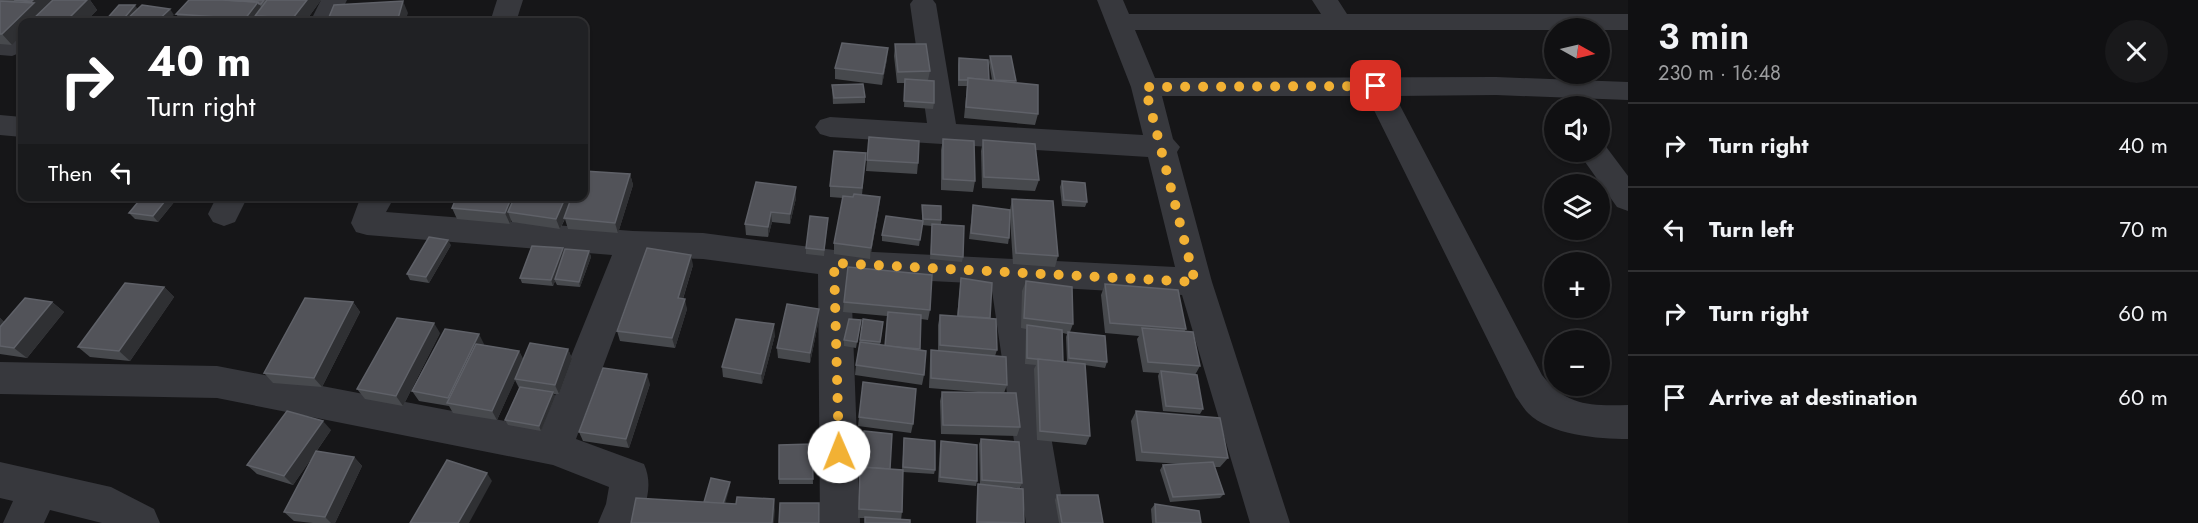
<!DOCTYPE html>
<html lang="en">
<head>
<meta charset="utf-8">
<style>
	:root { --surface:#101012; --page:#19191b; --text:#f1f3f6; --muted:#9c9d9f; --line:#303032 }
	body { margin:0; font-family:Jost,sans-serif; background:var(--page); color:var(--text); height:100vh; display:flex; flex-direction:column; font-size:22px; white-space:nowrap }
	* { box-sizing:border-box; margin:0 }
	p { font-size:20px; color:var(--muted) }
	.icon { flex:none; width:33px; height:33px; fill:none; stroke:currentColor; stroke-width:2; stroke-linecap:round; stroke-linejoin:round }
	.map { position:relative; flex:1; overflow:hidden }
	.details { display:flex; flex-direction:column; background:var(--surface); width:570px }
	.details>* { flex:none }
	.top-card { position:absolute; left:18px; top:18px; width:570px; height:183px; border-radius:12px; box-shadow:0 2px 4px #0004,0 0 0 2px var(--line); background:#202124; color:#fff; overflow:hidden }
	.needle { width:39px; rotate:98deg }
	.buttons { position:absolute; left:1544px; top:18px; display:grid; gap:12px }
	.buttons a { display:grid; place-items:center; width:66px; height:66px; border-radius:50%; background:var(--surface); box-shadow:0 2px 4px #0004,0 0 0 2px var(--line); font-size:30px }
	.pin { position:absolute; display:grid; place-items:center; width:51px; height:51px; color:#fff; margin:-26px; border-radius:12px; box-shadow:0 3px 9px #0006 }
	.me { position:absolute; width:66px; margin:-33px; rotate:359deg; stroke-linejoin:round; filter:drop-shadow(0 0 4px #0008) }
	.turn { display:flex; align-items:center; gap:21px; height:126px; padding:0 30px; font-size:27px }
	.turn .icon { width:78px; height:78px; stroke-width:2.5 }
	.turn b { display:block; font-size:42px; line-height:51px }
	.then { display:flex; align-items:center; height:57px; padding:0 30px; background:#0003; gap:12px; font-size:22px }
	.round { display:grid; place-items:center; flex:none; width:63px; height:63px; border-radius:32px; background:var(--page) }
	.overview { display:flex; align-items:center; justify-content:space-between; height:102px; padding:0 30px }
	h1 { font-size:36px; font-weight:600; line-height:45px }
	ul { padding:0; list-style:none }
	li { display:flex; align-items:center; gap:18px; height:84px; padding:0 30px; border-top:2px solid var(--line) }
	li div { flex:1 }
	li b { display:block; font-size:22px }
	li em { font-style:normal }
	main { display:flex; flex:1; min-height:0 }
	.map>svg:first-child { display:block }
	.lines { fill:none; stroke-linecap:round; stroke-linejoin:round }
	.minor { fill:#37383d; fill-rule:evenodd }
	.wall { fill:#47494d; fill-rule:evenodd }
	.shaded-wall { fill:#2f3033 }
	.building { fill:#525359; stroke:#5f6168; stroke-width:1.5 }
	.route { stroke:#f2b134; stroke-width:10; stroke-dasharray:0 18 }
</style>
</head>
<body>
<main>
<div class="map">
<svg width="1628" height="523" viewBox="0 0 1628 523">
	<rect width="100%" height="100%" fill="#161618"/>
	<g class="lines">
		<!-- minor -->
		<g class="minor">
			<polygon points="321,0 347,0 336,22 310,22"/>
			<polygon points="497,0 523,0 516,22 490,22"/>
			<path d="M913 0H933L936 4 956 124 1143 135 1131 87 1097 0H1123L1129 14H1321L1312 0H1338L1347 14H1628V30H1135L1155 78 1496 77 1628 82V100L1496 95 1395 96 1542 375C1567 406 1590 406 1628 405V439C1598 439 1550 435 1528 413 1523 408 1520 402 1516 397L1367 96H1162L1173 139 1180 147 1177 152 1212 282 1290 523H1250L1182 295 1025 286 1066 523H1026L991 284 851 277 860 523H820L818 274 703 259 644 257 576 439 644 464C653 484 647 503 638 523H598L606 504 609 487 553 465 217 398 0 394V362L217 366 542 428 612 255 367 235 356 232 351 223 361 196H395L386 212 633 231 703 233 834 250 1175 267 1148 157 830 137 820 134 815 127 820 120 830 117 927 123 910 4Z"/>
			<polygon points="22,32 22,52 12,56 0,55 0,37 7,38"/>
			<polygon points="0,115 22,117 22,137 0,135"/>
			<polygon points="1599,143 1604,144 1628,176 1628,211 1617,207 1578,152 1599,152"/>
			<polygon points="217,196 248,196 235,222 224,226 213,222 208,214"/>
			<polygon points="0,462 111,487 154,509 160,523 102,523 50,510 44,523 3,523 13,501 0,498"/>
		</g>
	</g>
	<!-- wall -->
	<g class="wall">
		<polygon points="0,0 90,0 97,10 85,22 22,22 12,45 0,44"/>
		<polygon points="189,0 321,0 305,22 182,22 176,14"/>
		<polygon points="895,44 930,71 928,80 934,103 933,109 904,107 905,83 897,83 894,56"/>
		<polygon points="990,56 1016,81 1015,82 1038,114 1035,125 964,118 967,86 958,86 958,65 959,58 989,80 992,80 989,62"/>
		<polygon points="887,59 882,85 835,79 835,68"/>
		<polygon points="832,85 865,97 865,103 833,104"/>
		<polygon points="869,137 918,163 917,174 866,171"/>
		<polygon points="943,139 975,181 973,192 941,190 941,150"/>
		<polygon points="983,140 1039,180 1035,191 982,188 981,151"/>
		<polygon points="866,153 862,195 880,197 879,207 870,259 834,254 834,243 843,198 830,197 830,186"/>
		<polygon points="630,174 633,185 618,233 568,229 565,219 560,229 512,222 511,220 510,224 457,219 452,208 570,203"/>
		<polygon points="1062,181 1087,202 1085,207 1062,206 1060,187"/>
		<polygon points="67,196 138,196 69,198"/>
		<polygon points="143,196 171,196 175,201 158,222 135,219 129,213"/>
		<polygon points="330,196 373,196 369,203 332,201"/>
		<polygon points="796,198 790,224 772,222 768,237 746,235 745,224"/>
		<polygon points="1012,199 1058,256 1055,267 1013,264 1010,218 1009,238 1008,244 969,239 973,205 1010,210"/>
		<polygon points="922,205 941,220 941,224 963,257 962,262 930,259 932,226 922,225 919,246 882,241 882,235 922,221"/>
		<polygon points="827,224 824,256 806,254 806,248"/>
		<polygon points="451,245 429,283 410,280 407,274"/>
		<polygon points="589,251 591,257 580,287 557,285 555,281 553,286 522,283 520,278 564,252"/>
		<polygon points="693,265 683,299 687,309 675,348 620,341 617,331"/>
		<polygon points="961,278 990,318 997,350 995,356 1007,385 1004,393 1020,427 1017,436 941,434 940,401 942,392 978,392 929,388 930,360 931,350 938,351 938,325 940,315 957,316"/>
		<path d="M1026 281 1073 324 1070 332 1107 362 1105 368 1085 365 1090 436 1086 445 1037 440 1034 369 1036 365 1025 364 1026 329 1021 328 1022 291ZM1063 333 1067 334 1066 337 1067 362H1063Z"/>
		<polygon points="1105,284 1186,329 1184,332 1200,366 1195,375 1203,409 1200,414 1163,411 1158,376 1159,373 1143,372 1137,339 1139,336 1105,333 1101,295"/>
		<polygon points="164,287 174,297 130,361 90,357 78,347"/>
		<polygon points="52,302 64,312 27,358 0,354 0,318 4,322"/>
		<polygon points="353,302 360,312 322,387 273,383 264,373"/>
		<polygon points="844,302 930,310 928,320 921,319 919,350 924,375 922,385 855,375 856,365 860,340 883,322 880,345 885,346 887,316 843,312"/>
		<polygon points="819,319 810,363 778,358 777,348"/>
		<polygon points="861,320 856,348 844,346 844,340"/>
		<polygon points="440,333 403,406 365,399 357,389"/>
		<polygon points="775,335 762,384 723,377 722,367"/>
		<polygon points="484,344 483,345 519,351 523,359 568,349 572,359 559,394 554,394 555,397 541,431 508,425 505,420 519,388 515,380 497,420 453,413 449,406 419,401 412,391"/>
		<polygon points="650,384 629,448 583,441 579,432"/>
		<polygon points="1136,411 1228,458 1220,467 1214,467 1224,494 1220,498 1170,502 1160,470 1163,465 1181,464 1136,461 1131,421"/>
		<polygon points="859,417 913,424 911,433 858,426"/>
		<polygon points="331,430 316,452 354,457 362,466 335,523 313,523 294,521 284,512 313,456 293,485 257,474 247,465"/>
		<polygon points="904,438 935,470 934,474 903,472 902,512 901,520 865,523 865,518 858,518 860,467 902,470"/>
		<polygon points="981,439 1022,483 1020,488 1007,487 1024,523 976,523 977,488 978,484 980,484 979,444"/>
		<polygon points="941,441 977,481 976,486 938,482 940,446"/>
		<polygon points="812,444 813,484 779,484 779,479"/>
		<polygon points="1057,495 1103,523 1059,523 1055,500"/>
		<polygon points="1155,504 1201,523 1152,523 1151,509"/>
	</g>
	<!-- shaded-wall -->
	<g class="shaded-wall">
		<polygon points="33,0 55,0 31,21 32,22 22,22 22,34 12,45 2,34 33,4 31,2"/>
		<polygon points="87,0 90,0 97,10 85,22 65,22"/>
		<polygon points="307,0 321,0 305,22 296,22 293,18"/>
		<polygon points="403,1 408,13 405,22 397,22"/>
		<polygon points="258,2 265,14 255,16 258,22 247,22 245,19"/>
		<polygon points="135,5 139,11 130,22 121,22"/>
		<polygon points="170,9 174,15 166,22 156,22"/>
		<polygon points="888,48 887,59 882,85 883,74"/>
		<polygon points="630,174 633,185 618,233 615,223"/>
		<polygon points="796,187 796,198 790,224 790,214"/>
		<polygon points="169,196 171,196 175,201 158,222 153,216"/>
		<polygon points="365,196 373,196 369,203"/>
		<polygon points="512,196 518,196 508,212 511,220 510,224 505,213"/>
		<polygon points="566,196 568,196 571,205 560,229 556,219"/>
		<polygon points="880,197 879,207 870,259 871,248"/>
		<polygon points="771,212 772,222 768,237 768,227"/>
		<polygon points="448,240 451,245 429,283 426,277"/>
		<polygon points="563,248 565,254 555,279 555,281 553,286 551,280"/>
		<polygon points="589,251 591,257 580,287 579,282"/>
		<polygon points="691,255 693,265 680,308 678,298"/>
		<polygon points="164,287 174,297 130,361 119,351"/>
		<polygon points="685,299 687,309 675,348 672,338"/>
		<polygon points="52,302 64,312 27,358 14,348"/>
		<polygon points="353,302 360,312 322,387 314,378"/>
		<polygon points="819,309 819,319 810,363 810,353"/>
		<polygon points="0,318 10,327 0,340"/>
		<polygon points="434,323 440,333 403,406 396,396"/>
		<polygon points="774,324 775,335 762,384 761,374"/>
		<polygon points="479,334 484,344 455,404 452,404 448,398"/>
		<polygon points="568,349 572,359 559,394 555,385"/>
		<polygon points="519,351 524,361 497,420 492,411"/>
		<polygon points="647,374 650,384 629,448 626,439"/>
		<polygon points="553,392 555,397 541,431 539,426"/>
		<polygon points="323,421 331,430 293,485 284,476"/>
		<polygon points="354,457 362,466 335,523 331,523 325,517"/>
		<polygon points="487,473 492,481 469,523 458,523"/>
		<polygon points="730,482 730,486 723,512 722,508"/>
		<polygon points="774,499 775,510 774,523 772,523"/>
	</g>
	<!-- building -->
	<g class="building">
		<polygon points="14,0 33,0 31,2"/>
		<polygon points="53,0 87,0 65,22 31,21"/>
		<polygon points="189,0 222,0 258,2 245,19 176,14"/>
		<polygon points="226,0 264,0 261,4 259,4 258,2"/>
		<polygon points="267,0 307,0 293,18 255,16"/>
		<polygon points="0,1 34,3 2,34 0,34"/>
		<polygon points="403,1 397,22 327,22 334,5"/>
		<polygon points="119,5 135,5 121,22 104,22"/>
		<polygon points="142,5 170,9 156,22 124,22"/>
		<polygon points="842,43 888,48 883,74 835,68"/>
		<polygon points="895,44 926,44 930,71 898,72"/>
		<polygon points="990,56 1011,56 1016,81 995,80"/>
		<polygon points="959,58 988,60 989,80 968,78 968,80 959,80"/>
		<polygon points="968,78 1038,85 1038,114 966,107"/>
		<polygon points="905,79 934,81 934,103 904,101"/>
		<polygon points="863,84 865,97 834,98 832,85"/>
		<polygon points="869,137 919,141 918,163 867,160"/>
		<polygon points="943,139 974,141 975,181 943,179"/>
		<polygon points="983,140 1035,144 1039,180 984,177"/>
		<polygon points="834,151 866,153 862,188 830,186"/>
		<polygon points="584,171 630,174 615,223 564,218 572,196 584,196"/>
		<polygon points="1062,181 1085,183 1087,202 1064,200"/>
		<polygon points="756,182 796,187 790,214 771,212 768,227 745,224"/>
		<polygon points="854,194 880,197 871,248 834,243 843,196 853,197"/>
		<polygon points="143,196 169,196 153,216 129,213"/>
		<polygon points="457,196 512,196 505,213 452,208"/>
		<polygon points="515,196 566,196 556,219 508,212"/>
		<polygon points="1012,199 1053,201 1058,256 1016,253"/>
		<polygon points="922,205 941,206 941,220 923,219"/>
		<polygon points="973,205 1010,210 1009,238 971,233"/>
		<polygon points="810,216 828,218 824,250 806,248"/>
		<polygon points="886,216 923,221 920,240 882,235"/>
		<polygon points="932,224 964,226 963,257 931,254"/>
		<polygon points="429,237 448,240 426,277 407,274"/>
		<polygon points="532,246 563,248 551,280 520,278"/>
		<polygon points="647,248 691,255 678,298 685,299 672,338 617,331"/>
		<polygon points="565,249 589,251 579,282 555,279"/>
		<polygon points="848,267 932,275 930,310 844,302"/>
		<polygon points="961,278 992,283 990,318 958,316"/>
		<polygon points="1026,281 1072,287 1073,324 1024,318"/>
		<polygon points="125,283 164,287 119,351 78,347"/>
		<polygon points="1105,284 1178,290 1186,329 1110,323"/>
		<polygon points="25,298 52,302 14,348 0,346 0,327"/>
		<polygon points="305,298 353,302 314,378 264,373"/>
		<polygon points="787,304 819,309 810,353 777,348"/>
		<polygon points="888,312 921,315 920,349 885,346"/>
		<polygon points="940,315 996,319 997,350 940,345"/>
		<polygon points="397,318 434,323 396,396 357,389"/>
		<polygon points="736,319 774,324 761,374 722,367"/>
		<polygon points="849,319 861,320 857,342 844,340"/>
		<polygon points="863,319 883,322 880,342 860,340"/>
		<polygon points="1027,325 1062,330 1063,362 1027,358"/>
		<polygon points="1142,328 1193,332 1200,366 1148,362"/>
		<polygon points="445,329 479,334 448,398 412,391"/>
		<polygon points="1068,332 1105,336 1107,362 1069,358"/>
		<polygon points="860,342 926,351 924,375 856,365"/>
		<polygon points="530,343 568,349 555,385 515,379"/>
		<polygon points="476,344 519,351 492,411 447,403"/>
		<polygon points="931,350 1006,357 1007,385 931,378"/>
		<polygon points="1038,359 1085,364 1090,436 1040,431"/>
		<polygon points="603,368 647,374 626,439 579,432"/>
		<polygon points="1161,371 1197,375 1203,409 1166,406"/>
		<polygon points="863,382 916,389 913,424 859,417"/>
		<polygon points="520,387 553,392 539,426 505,420"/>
		<polygon points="942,392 1016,393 1020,427 943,425"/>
		<polygon points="287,411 323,421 284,476 247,465"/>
		<polygon points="1136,411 1220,418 1228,458 1142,452"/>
		<polygon points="864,431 892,434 890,469 862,467"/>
		<polygon points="904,438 935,441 935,470 903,467"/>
		<polygon points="981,439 1019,442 1022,483 982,480"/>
		<polygon points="941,441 977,445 977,481 940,477"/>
		<polygon points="812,444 813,479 779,479 779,445"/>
		<polygon points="316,451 354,457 325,517 284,512"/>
		<polygon points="447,460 487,473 458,523 410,523"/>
		<polygon points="1213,462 1224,494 1173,497 1163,465"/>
		<polygon points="860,467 903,470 902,512 859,509"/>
		<polygon points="711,478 730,482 723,504 704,502"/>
		<polygon points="978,484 1023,489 1024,523 977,522"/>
		<polygon points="1057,495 1098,495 1103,523 1062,523"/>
		<polygon points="737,497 774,499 772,523 631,523 636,498 736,504"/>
		<polygon points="780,503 819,503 819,523 779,523"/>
		<polygon points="1155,504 1199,511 1201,523 1156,523"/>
		<polygon points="865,517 910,520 910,523 865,523"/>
	</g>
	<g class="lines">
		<!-- route -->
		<polyline class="route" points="839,452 834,263 1195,282 1145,87 1376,86"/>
	</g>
</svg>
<div class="buttons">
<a><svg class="needle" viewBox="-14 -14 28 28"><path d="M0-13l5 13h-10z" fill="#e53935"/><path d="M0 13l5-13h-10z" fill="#9c9d9f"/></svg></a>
<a><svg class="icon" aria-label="sound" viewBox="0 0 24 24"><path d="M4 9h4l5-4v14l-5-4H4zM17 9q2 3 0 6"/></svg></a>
<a><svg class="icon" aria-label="layers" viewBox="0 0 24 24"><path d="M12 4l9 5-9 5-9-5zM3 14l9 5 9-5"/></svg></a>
<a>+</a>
<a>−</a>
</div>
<div class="pin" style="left:1376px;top:86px;background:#d93025"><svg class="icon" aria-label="arrive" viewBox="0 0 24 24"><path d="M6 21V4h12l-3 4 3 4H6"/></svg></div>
<svg class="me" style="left:839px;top:452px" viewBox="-20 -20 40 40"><circle r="19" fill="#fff"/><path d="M0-13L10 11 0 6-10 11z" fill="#f2b134"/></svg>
<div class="top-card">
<div class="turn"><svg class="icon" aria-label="right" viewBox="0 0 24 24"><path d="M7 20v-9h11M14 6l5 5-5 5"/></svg><div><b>40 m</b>Turn right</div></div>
<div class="then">Then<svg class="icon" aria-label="left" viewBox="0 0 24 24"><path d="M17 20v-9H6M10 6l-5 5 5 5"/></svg></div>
</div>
</div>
<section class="details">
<div class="overview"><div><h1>3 min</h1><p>230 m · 16:48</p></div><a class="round"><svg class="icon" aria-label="close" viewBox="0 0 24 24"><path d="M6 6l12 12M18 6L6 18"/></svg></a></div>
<ul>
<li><svg class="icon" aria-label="right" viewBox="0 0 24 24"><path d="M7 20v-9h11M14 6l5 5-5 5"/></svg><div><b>Turn right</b></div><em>40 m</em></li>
<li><svg class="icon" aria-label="left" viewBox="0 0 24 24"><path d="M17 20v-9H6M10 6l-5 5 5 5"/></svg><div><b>Turn left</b></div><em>70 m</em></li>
<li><svg class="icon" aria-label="right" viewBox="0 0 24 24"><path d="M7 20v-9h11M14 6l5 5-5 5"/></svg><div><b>Turn right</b></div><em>60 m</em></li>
<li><svg class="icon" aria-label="arrive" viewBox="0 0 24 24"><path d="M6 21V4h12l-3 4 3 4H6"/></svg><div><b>Arrive at destination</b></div><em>60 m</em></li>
</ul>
</section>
</main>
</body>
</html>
